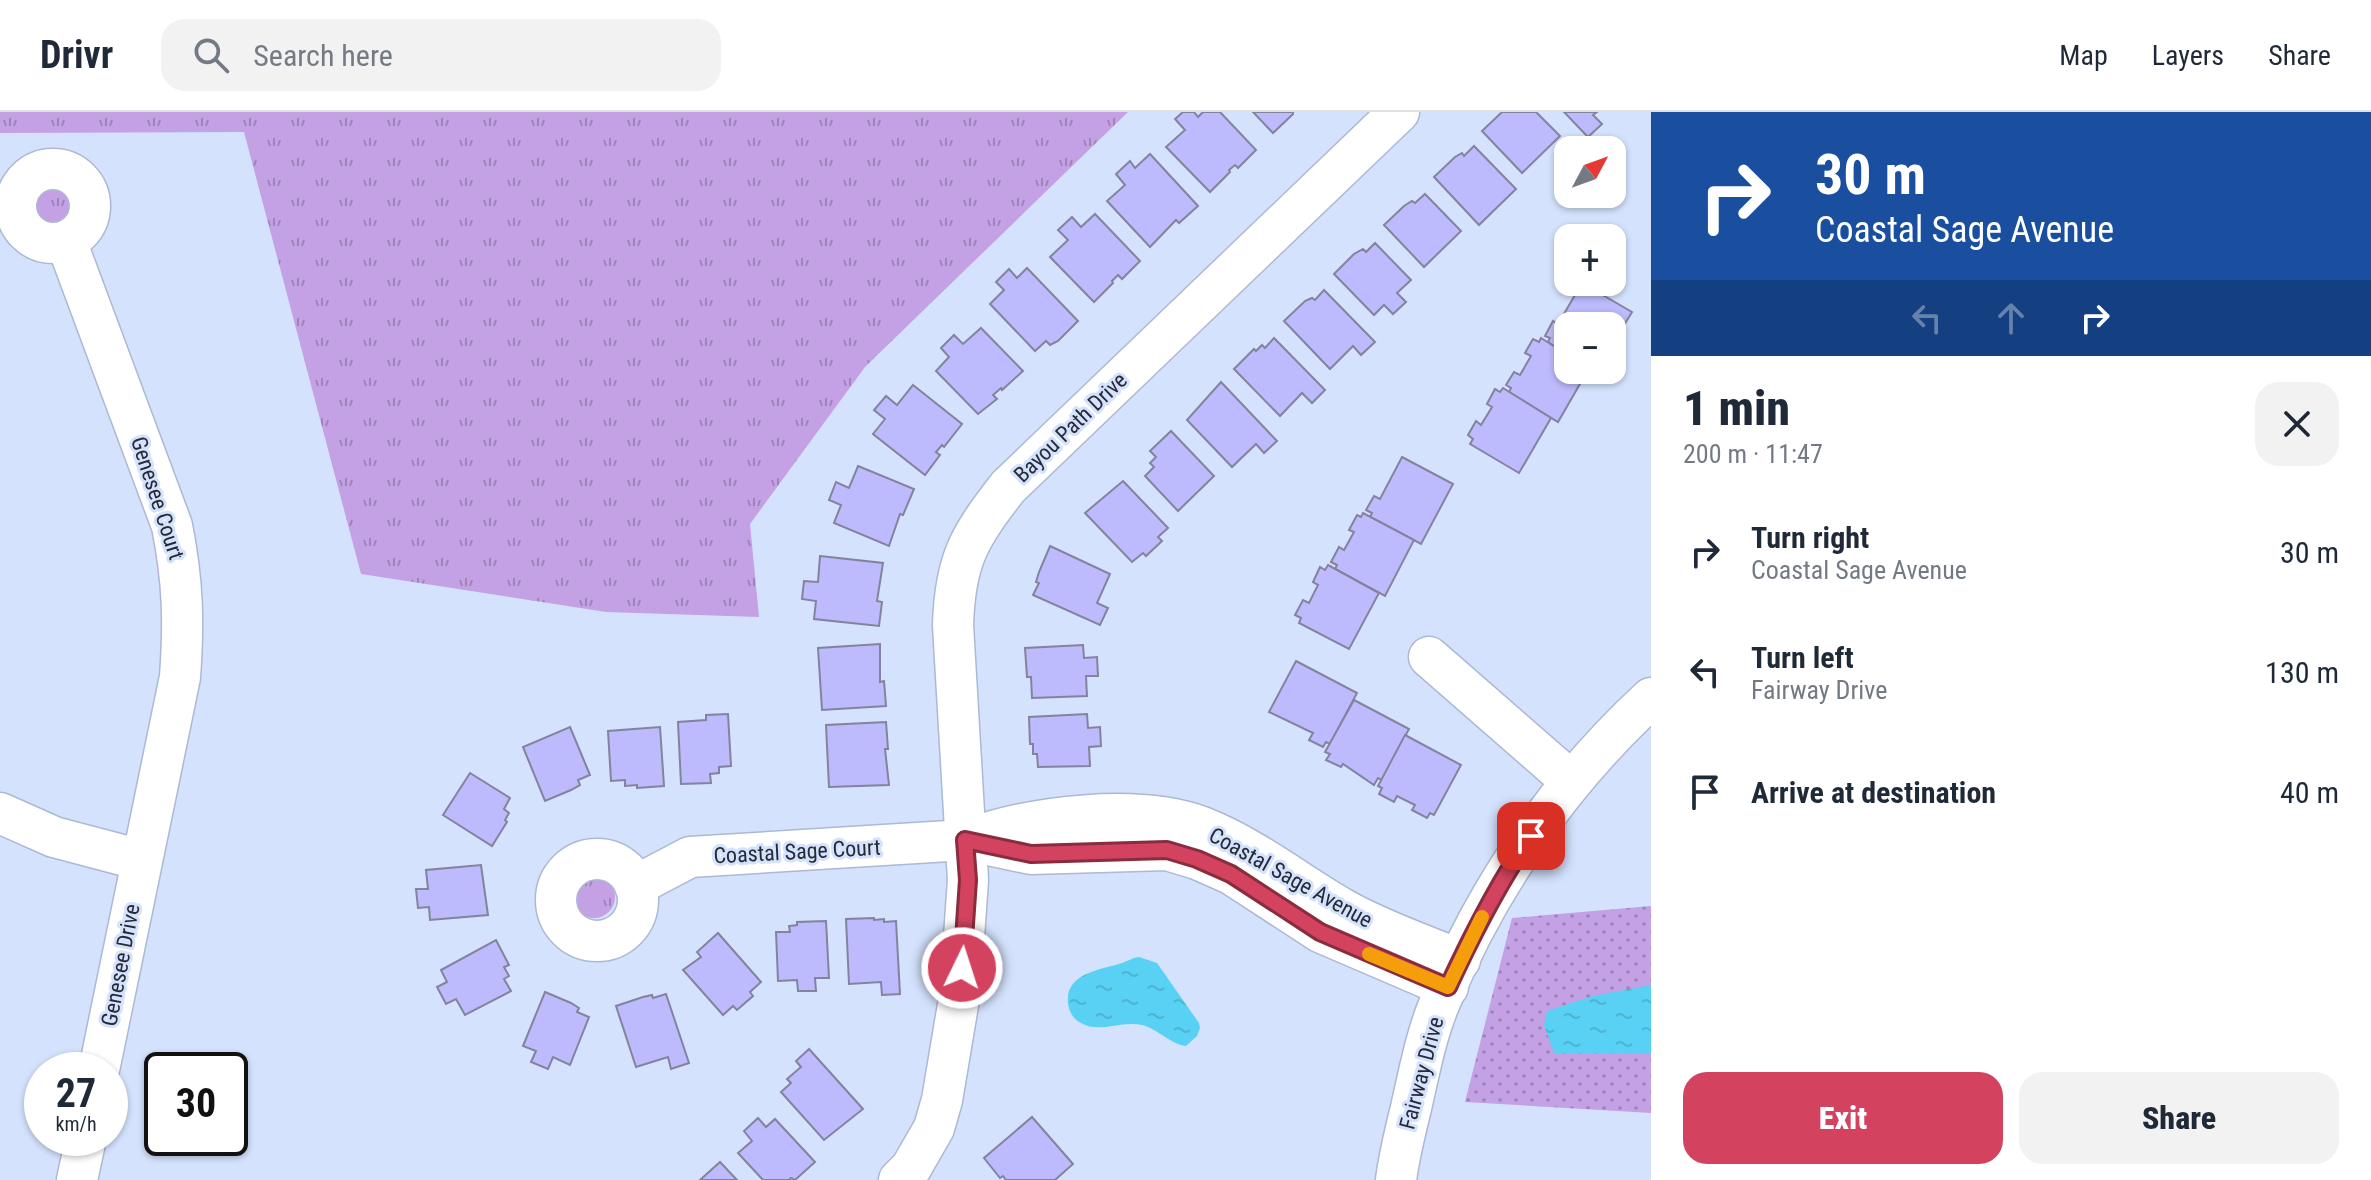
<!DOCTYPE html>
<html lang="en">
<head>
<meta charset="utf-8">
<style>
	:root { --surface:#fff; --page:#f2f2f3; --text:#1f2937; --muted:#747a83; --line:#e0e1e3; --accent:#d3435f }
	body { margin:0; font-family:"Roboto Condensed",sans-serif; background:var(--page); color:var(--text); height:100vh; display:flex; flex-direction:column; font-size:30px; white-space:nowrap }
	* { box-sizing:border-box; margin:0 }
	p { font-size:26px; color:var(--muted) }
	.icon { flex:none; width:44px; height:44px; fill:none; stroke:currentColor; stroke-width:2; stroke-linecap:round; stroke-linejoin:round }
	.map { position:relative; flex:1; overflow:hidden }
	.side { display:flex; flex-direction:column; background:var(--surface); width:720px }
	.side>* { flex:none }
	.banner { background:#1a4fa0; color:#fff; overflow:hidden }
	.needle { width:52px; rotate:49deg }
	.controls { position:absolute; left:1554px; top:24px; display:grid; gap:16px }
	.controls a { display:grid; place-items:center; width:72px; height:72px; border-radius:16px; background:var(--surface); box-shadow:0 2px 6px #0004; font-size:40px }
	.speed { position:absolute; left:24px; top:940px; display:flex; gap:16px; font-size:40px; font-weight:700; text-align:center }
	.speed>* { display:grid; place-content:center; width:104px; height:104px; border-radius:50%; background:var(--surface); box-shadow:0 2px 6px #0004; line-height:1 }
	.speed small { font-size:20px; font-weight:400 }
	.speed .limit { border:4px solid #111; border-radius:12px; background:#fff; color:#111 }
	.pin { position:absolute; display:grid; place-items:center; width:68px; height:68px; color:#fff; margin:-34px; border-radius:16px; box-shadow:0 4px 12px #0006 }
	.me { position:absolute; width:88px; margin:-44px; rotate:4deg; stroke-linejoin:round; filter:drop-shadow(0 0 6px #0008) }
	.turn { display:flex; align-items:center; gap:28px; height:168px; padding:0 32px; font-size:36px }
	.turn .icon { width:104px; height:104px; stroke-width:2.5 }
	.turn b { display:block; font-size:56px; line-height:68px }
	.lanes { display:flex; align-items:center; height:76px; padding:0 32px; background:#0003; justify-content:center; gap:40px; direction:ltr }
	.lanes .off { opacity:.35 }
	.round { display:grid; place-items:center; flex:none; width:84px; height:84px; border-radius:24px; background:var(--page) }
	.overview { display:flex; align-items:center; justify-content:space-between; height:136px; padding:0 32px }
	h1 { font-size:48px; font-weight:800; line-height:60px }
	.cta { display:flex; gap:16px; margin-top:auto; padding:16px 32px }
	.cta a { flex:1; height:92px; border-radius:24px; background:var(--accent); color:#fff; font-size:32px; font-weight:800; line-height:92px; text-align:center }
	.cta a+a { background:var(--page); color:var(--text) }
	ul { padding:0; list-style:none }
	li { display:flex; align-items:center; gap:24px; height:120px; padding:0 32px }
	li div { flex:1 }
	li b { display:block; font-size:30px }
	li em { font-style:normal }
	header { display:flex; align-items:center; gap:48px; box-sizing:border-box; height:112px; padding:0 40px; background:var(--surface); border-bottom:2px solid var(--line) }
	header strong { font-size:38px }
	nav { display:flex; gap:44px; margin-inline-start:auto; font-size:28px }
	.search { width:560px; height:72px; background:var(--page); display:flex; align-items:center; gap:20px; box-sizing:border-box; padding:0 28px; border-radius:24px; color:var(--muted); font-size:30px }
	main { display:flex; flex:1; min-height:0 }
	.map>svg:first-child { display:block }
	.grass { fill:url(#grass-tufts) }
	.park { fill:url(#park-dots) }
	.water { fill:url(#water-ripples) }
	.building { fill:#bdbafd; stroke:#84839e; stroke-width:2 }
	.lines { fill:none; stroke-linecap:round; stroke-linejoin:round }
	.minor-casing { stroke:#acb9d3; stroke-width:43 }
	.minor { stroke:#fff; stroke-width:40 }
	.route-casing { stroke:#892c3e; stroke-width:20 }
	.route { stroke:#d3435f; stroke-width:14 }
	.slow { stroke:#f59e0b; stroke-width:14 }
	.labels { text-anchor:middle; stroke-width:6; stroke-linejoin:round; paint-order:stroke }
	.street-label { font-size:22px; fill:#252a34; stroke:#d4e2fd }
</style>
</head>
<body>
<header>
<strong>Drivr</strong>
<div class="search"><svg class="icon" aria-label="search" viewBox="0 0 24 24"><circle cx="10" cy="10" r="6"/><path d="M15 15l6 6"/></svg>Search here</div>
<nav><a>Map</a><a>Layers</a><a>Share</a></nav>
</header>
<main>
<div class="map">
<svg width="1651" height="1068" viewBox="0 0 1651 1068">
	<defs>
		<pattern id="grass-tufts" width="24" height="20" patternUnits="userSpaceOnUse" patternTransform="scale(2)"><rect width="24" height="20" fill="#c4a0e5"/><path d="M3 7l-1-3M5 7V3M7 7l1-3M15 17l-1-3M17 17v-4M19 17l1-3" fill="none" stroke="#9f83ba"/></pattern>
		<pattern id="park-dots" width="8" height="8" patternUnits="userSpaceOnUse" patternTransform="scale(2)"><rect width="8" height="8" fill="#c4a0e5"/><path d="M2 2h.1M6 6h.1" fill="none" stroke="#9f83ba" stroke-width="1.8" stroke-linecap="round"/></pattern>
		<pattern id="water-ripples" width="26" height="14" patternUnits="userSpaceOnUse" patternTransform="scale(2)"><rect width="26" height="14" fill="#59d1f4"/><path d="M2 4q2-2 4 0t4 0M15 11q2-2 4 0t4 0" fill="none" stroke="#4db4d2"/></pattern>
	</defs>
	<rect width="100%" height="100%" fill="#d4e2fd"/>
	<!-- grass -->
	<g class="grass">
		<polygon points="0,0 1128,0 865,255 750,412 759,505 606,500 361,462 244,20 0,21"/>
		<circle cx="52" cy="92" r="18"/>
		<circle cx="594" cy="785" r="21"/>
	</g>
	<!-- park -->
	<polygon class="park" points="1651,794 1651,1001 1465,990 1512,806"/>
	<!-- water -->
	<g class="water">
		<path d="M1139 845 1157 851 1199 911 1200 916 1197 924 1186 934C1170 932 1158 917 1142 913 1121 908 1099 922 1081 911 1073 907 1069 900 1068 891 1065 861 1100 858 1122 851 1128 849 1132 846 1139 845Z"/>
		<polygon points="1651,873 1651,942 1554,941 1544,913 1547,899 1593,884"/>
	</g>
	<!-- building -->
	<g class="building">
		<polygon points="1183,0 1194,0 1198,5 1203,0 1220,0 1256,38 1238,56 1235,53 1229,58 1230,60 1210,80 1166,35 1185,18 1175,7"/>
		<polygon points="1253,0 1293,0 1293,2 1273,21"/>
		<polygon points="1502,0 1536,0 1560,24 1522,61 1482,19"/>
		<polygon points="1564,0 1597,0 1593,3 1602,12 1588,25"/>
		<polygon points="1474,34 1516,77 1479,113 1434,65 1455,45 1462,41 1464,44"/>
		<polygon points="1150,42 1198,94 1179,111 1176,108 1150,135 1107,89 1125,73 1116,62 1130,49 1135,56"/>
		<polygon points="1425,82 1461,119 1424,155 1384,113 1404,94 1412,89 1415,91"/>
		<polygon points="1095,102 1140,149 1122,167 1118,163 1112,169 1113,171 1094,190 1050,145 1068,128 1058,118 1072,105 1081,115"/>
		<polygon points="1375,131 1411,168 1397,181 1406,190 1393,202 1384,193 1374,203 1334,162 1354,142 1363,137 1366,140"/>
		<polygon points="1027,156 1078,209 1058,229 1050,233 1046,229 1035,239 990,192 1004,178 996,170 1009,157 1017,166"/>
		<polygon points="1582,171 1632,200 1612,233 1612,214 1568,214 1568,243 1548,230 1550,226 1545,224 1553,209 1558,212"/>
		<polygon points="1324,178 1375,230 1361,243 1353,234 1330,257 1284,209 1305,189 1312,186 1315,188"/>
		<polygon points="981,216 1023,259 1002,278 1001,276 993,283 997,287 978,302 936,259 949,245 941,236 954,223 963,232"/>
		<polygon points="1274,226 1325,278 1312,291 1302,281 1280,304 1234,257 1254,237 1256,239 1262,233 1265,236"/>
		<polygon points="1541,226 1568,243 1568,258 1588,258 1558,310 1509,280 1511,276 1506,273 1514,260 1520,263 1531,244 1525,241 1533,227 1539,230"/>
		<polygon points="1221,270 1277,329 1264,341 1256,332 1232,355 1187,308"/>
		<polygon points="913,273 962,312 944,335 942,333 936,340 940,343 925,363 873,322 885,307 874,298 886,284 897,293"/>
		<polygon points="1503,276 1551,306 1519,361 1470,332 1473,327 1468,323 1476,309 1481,313 1492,295 1487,292 1495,277 1500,280"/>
		<polygon points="1171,319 1214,364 1178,399 1145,364 1154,355 1150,351 1156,345 1150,339"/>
		<polygon points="1402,345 1453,372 1421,432 1370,405 1372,401 1366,398 1374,384 1380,387"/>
		<polygon points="858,354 914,377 903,403 900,402 889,434 834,411 841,393 829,388 836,370 849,376"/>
		<polygon points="1123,369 1168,416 1158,425 1162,429 1146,444 1143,441 1132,450 1085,401"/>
		<polygon points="1363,401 1414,428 1385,484 1335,457 1337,453 1331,450 1339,435 1344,438 1354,420 1349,418 1357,403 1361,405"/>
		<polygon points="1050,434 1110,462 1097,491 1108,496 1100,513 1033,483 1039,471 1036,470 1039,460"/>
		<polygon points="820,444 883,451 877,489 882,490 879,514 814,507 816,489 802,487 804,469 818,470"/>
		<polygon points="1328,453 1379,481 1349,537 1299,511 1301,506 1295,503 1303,488 1309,491 1318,473 1313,470 1320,455 1325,458"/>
		<polygon points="880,532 880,570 884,569 886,594 822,598 818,536"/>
		<polygon points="1083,533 1084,546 1097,545 1098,564 1086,564 1087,584 1032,586 1031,565 1027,565 1025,536"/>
		<polygon points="1296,549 1357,581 1330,632 1326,630 1323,635 1309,628 1313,621 1269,600"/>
		<polygon points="1354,588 1409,617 1382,668 1378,666 1374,673 1343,652 1341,655 1326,648 1330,642 1325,640"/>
		<polygon points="728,602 731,654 719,655 719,661 710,662 711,671 681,672 678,610 706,608 706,603"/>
		<polygon points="1087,602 1088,616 1100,615 1101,634 1089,635 1090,654 1038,655 1037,642 1033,642 1033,632 1030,632 1029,605"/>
		<polygon points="886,610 888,637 885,637 889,673 829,675 826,613"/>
		<polygon points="570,615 590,663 578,668 580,673 571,678 545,689 523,635"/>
		<polygon points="660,615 664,674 637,676 637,673 625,674 625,668 611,669 608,619"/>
		<polygon points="1405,623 1461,653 1434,703 1430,701 1427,706 1412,698 1415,693 1397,684 1394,690 1379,682 1382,676 1378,674"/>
		<polygon points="470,661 510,686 504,697 509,701 505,708 507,710 492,734 443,703"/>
		<polygon points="481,753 488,803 430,808 429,795 418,796 416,777 428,777 426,758"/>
		<polygon points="874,806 874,808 884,807 884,810 896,809 900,882 882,883 881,870 849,872 846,807"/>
		<polygon points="826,809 829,866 815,866 816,879 798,879 797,868 778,869 776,820 790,820 789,814 797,813 797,810"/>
		<polygon points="718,821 761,870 750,880 753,884 737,898 733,894 723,903 683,858 701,845 697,840"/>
		<polygon points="496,828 509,853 504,855 509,864 504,867 511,879 465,903 456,887 446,892 437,875 447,870 441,858"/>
		<polygon points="545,880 571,891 579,896 577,900 589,905 570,953 553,945 548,957 531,950 536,939 523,934"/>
		<polygon points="666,882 689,951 671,957 668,945 636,955 616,894 643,885 652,883 653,886"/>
		<polygon points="809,937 863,997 824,1028 781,980 791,971 787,967 801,955 796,949"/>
		<polygon points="1032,1005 1073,1052 1055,1068 1006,1068 1003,1064 1000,1066 984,1046"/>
		<polygon points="758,1006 766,1015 775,1007 815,1050 795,1068 791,1066 789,1068 763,1068 738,1041 752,1029 744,1019"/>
		<polygon points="720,1050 737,1068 700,1068"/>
	</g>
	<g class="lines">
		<!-- minor casing -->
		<g class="minor-casing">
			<g id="minor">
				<circle cx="53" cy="94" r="37"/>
				<path d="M66 129 172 414C183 469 184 510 180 565L99 958"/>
				<polyline points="1429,545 1571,669"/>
				<polyline points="0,701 54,725 141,748"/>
				<path d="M969 727C1031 704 1138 691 1202 715 1253 735 1296 770 1343 797 1380 818 1422 832 1460 848"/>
				<circle cx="597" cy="788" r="41"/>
				<polyline points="635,774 690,745 965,728 1031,742 1167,738 1197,747 1231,762 1320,820 1448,875"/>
				<polyline points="77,1068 86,1026"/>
				<path d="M899 1068 911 1056 934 1016 942 988 960 881 968 768 953 513C955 448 969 425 1008 375L1399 0"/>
				<path d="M1396 1068C1399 1044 1405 1020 1411 996 1419 961 1426 923 1440 890 1487 775 1560 670 1651 586"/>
			</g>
		</g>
		<!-- minor -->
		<use href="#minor" class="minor"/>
	</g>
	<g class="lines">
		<!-- route casing -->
		<g class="route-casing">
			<path id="route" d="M962 856 968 768 965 728 1031 742 1167 738 1197 747 1231 762 1320 820 1448 875C1472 823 1498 771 1531 724"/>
		</g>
		<!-- route -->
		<use href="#route" class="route"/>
		<!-- slow -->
		<polyline class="slow" points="1369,842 1448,875 1482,805"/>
	</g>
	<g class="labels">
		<!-- street labels -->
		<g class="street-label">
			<text transform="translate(1070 315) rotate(-44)" y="8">Bayou Path Drive</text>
			<text transform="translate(158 386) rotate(72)" y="8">Genesee Court</text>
			<text transform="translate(797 739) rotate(-3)" y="8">Coastal Sage Court</text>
			<text transform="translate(1291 765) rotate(29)" y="8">Coastal Sage Avenue</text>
			<text transform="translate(120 853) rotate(-79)" y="8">Genesee Drive</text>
			<text transform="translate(1421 961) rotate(-75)" y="8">Fairway Drive</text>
		</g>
	</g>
</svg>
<div class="controls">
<a><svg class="needle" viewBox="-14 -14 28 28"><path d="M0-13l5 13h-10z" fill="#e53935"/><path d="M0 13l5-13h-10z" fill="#747a83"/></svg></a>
<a>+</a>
<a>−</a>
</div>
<div class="speed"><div>27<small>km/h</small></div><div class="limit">30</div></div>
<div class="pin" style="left:1531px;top:724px;background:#d93025"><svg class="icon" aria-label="arrive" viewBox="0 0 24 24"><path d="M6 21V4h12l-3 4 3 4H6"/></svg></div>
<svg class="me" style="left:962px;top:856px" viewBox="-20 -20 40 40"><circle r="17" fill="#d3435f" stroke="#fff" stroke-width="3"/><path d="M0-11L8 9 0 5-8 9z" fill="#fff"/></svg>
</div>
<section class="side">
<div class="banner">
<div class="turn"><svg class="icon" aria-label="right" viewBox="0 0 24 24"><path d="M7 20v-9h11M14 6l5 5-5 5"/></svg><div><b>30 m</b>Coastal Sage Avenue</div></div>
<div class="lanes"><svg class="icon off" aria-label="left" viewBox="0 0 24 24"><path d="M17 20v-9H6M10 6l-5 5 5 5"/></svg><svg class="icon off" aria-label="ahead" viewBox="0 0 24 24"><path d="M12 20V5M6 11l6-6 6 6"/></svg><svg class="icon" aria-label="right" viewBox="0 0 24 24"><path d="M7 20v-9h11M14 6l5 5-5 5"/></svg></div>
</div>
<div class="overview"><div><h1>1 min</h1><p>200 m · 11:47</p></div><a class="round"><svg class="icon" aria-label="close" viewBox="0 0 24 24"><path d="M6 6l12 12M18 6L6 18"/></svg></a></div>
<ul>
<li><svg class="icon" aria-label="right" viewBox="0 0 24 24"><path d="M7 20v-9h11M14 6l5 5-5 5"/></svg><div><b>Turn right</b><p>Coastal Sage Avenue</p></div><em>30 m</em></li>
<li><svg class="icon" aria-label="left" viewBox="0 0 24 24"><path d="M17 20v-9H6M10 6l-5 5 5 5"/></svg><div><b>Turn left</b><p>Fairway Drive</p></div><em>130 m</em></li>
<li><svg class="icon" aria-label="arrive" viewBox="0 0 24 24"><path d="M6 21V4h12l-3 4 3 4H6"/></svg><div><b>Arrive at destination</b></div><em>40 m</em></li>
</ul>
<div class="cta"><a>Exit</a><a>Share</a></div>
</section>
</main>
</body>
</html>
